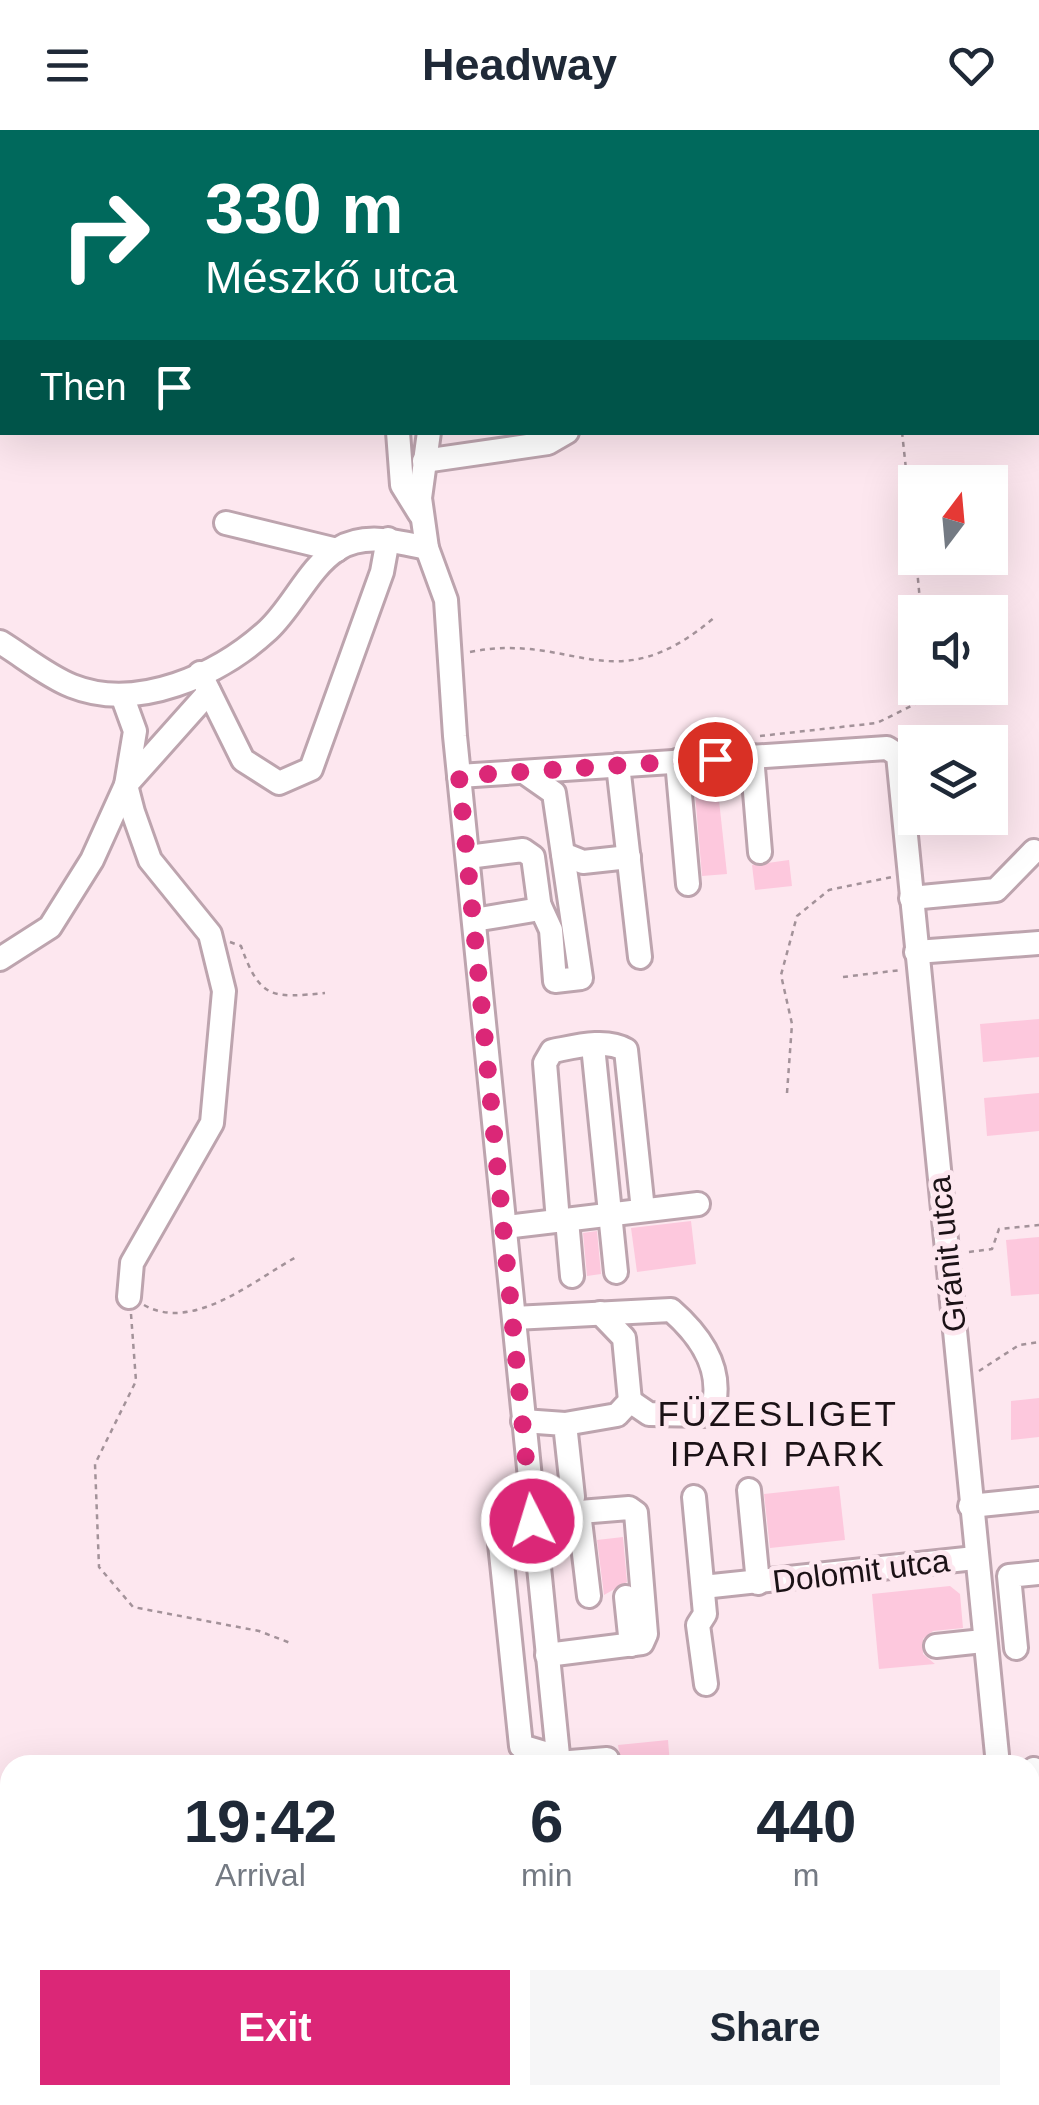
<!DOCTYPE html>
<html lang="en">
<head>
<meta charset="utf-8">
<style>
	:root { --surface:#fff; --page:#f6f6f7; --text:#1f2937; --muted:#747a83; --accent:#db2777 }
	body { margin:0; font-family:Arial,sans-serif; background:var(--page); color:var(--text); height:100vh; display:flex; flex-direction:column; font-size:38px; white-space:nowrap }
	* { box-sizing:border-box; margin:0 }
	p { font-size:32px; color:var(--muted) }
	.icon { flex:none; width:55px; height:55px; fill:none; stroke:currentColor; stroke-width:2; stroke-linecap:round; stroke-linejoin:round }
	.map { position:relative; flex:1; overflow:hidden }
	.drawer { position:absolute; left:0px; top:1625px; width:1040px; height:350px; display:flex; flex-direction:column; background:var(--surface); border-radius:30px 30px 0 0; box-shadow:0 10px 40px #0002 }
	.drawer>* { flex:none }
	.hud { position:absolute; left:0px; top:0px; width:1040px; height:305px; box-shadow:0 10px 40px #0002; background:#00695c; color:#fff; overflow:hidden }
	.needle { width:65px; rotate:16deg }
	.controls { position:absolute; left:898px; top:335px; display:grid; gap:20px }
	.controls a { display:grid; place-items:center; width:110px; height:110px; border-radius:0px; background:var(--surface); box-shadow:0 10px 40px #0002; font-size:50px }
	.pin { position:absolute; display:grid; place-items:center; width:85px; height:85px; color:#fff; margin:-42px; border:5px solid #fff; border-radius:50%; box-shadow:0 2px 10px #0007 }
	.me { position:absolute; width:110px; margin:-55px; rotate:355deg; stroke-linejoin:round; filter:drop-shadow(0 0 8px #0008) }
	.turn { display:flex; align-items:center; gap:35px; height:210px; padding:0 40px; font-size:45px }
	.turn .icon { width:130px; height:130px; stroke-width:2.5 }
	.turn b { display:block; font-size:70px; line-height:85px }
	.then { display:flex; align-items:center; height:95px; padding:0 40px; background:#0003; gap:20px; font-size:38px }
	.eta { display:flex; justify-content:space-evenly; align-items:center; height:170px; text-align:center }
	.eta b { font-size:60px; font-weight:700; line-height:70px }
	.button { display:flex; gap:20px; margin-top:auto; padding:20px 40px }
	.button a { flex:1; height:115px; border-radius:0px; background:var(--accent); color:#fff; font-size:40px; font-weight:700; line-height:115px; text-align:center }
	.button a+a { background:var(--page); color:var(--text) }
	header { display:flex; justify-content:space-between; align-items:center; height:130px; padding:0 40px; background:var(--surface); font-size:45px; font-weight:700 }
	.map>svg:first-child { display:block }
	.building { fill:#fdc8dd }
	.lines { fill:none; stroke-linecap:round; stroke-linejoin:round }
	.minor-casing { stroke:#bda4ae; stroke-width:28 }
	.major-casing { stroke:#bda4ae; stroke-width:32 }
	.path { stroke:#a39299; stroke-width:2.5; stroke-dasharray:5 5; stroke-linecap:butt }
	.minor { stroke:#fff; stroke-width:22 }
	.major { stroke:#fff; stroke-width:28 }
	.route { stroke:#db2777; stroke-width:18; stroke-dasharray:0 32.4 }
	.labels { text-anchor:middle; stroke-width:10; stroke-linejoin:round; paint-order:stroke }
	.street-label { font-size:32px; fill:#1b1216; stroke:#fde7ef }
	.neighbourhood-label { font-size:35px; letter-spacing:2.5px; fill:#1b1216; stroke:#fde7ef }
</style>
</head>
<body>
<header><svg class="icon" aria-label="menu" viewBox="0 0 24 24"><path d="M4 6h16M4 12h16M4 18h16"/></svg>Headway<svg class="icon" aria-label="heart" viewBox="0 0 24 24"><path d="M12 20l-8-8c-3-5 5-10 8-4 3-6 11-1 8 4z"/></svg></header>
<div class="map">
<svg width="1039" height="1975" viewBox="0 0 1039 1975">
	<rect width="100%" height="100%" fill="#fde7ef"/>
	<!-- building -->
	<g class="building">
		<polygon points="718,661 727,744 702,746 695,663"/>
		<polygon points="789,730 792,756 755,760 752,735"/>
		<polygon points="1039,889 1039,927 983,932 980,894"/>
		<polygon points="1039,963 1039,1001 987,1006 984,968"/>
		<polygon points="691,1091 696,1134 637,1142 631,1098"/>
		<polygon points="597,1101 601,1144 587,1146 583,1103"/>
		<polygon points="1039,1107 1039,1164 1011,1166 1006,1110"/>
		<polygon points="1039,1268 1039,1307 1011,1310 1011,1271"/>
		<polygon points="839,1356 845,1410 770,1418 764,1364"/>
		<polygon points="623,1407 627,1452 604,1465 597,1410"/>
		<polygon points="950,1456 960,1464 963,1498 933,1501 923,1509 923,1524 935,1534 879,1539 872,1464"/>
		<polygon points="668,1610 670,1635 621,1635 618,1615"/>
	</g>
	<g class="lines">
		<!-- minor casing -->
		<g class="minor-casing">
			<g id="minor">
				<polyline points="206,0 214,2"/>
				<polyline points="415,0 416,2"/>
				<polyline points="155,2 157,0"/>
				<polyline points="793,2 795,0"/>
				<polyline points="0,128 2,128"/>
				<polyline points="398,302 402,355 420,384"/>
				<polyline points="429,302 420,368 427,418 446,470 455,606 559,1635"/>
				<polyline points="424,331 548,313 567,302"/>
				<polyline points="226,393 337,420"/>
				<path d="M0 512C23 526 47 546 72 556 137 582 219 545 268 500 293 477 309 437 338 419 365 402 399 412 427 418"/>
				<polyline points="200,543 243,630 279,653 311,639 382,442 388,409"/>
				<polyline points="123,568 135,601 126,655 133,682 150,730 210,804 224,861 212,993 132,1133 129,1167"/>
				<polyline points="752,626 760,722"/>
				<polyline points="677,631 688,754"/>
				<polyline points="618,635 640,827"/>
				<polyline points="524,642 554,663 581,848 555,851 551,800 540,776"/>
				<polyline points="459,646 887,618 898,625 998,1635"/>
				<polyline points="563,724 583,732 629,727"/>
				<polyline points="468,727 523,720 533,727 540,779 474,790"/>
				<polyline points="911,768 996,760 1034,721"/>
				<polyline points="916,822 1039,813"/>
				<polyline points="0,829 50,797 92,730 126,655 209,562"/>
				<polyline points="593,916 616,1142"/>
				<polyline points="567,1090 572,1146"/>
				<path d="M558 1091 545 933 552 921C574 917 606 908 626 920L643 1080"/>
				<polyline points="506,1097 698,1074"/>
				<path d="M514 1188 671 1180C702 1207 726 1242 711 1285L649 1284 630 1271"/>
				<polyline points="523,1291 565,1294 573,1367"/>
				<polyline points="565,1294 617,1285 630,1271 624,1208 600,1183"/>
				<polyline points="749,1360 758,1453"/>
				<polyline points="694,1367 705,1484 698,1495 706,1554"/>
				<polyline points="970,1376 1039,1369"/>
				<polyline points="579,1382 589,1466"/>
				<polyline points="531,1386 629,1378 636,1383 646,1504 642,1513 547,1525"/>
				<polyline points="532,1391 509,1393 499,1404 521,1616 558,1627"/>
				<polyline points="703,1457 975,1428"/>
				<polyline points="626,1467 631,1515"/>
				<polyline points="936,1516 983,1511"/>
				<polyline points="1016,1518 1009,1446 1039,1443"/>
				<polyline points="558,1633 607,1629"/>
				<polyline points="1034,1639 1039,1682"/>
				<polyline points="1030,1762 1039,1762"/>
				<polyline points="1030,1830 1039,1829"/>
			</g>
		</g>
		<!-- major casing -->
		<g class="major-casing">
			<g id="major">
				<polyline points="1030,1894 1039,1893"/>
				<polyline points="524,1965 558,1975"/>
				<polyline points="643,1973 654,1965"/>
				<polyline points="271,1975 349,1965"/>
			</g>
		</g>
		<!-- path -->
		<g class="path">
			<polyline points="906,2 906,0"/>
			<polyline points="902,302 915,423"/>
			<polyline points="916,428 921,482"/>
			<path d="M470 522C575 501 612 575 715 487"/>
			<polyline points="760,606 877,593 917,573 921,558"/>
			<path d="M230 812 241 816C260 870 273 868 325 863"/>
			<polyline points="843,847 901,840"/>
			<polyline points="787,963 792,894 781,845 797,786 829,760 892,747"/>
			<polyline points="969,1122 992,1119 999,1099 1039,1095"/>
			<path d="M144 1175C193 1203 254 1150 298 1126"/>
			<polyline points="131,1184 136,1251 95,1334 99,1437 133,1477 259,1501 293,1514"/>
			<polyline points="979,1241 1019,1215 1039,1212"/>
		</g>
		<!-- minor -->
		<use href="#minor" class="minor"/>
		<!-- major -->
		<use href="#major" class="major"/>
	</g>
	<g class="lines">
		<!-- route -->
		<polyline class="route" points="532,1391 459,646 715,629"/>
	</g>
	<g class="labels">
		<!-- street labels -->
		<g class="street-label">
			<text transform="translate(947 1124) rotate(-96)" y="11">Gránit utca</text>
			<text transform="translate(861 1441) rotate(-7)" y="11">Dolomit utca</text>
		</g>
		<!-- neighbourhood labels -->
		<g class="neighbourhood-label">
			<text x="778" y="1296">FÜZESLIGET<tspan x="778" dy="40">IPARI PARK</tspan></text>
		</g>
	</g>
</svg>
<div class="controls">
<a><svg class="needle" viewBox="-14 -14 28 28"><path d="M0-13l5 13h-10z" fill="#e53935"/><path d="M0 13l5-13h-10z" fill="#747a83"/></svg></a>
<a><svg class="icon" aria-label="sound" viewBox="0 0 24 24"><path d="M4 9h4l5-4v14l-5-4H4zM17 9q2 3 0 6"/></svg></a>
<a><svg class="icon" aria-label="layers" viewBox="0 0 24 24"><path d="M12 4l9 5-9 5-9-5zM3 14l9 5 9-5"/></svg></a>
</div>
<div class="pin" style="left:715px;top:629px;background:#d93025"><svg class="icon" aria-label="arrive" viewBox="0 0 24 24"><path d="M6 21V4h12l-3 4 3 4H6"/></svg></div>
<svg class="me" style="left:532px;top:1391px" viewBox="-20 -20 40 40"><circle r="17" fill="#db2777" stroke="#fff" stroke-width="3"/><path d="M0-11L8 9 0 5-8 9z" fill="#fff"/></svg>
<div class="hud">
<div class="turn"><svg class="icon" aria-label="right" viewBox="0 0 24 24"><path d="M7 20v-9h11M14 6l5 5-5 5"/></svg><div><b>330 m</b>Mészkő utca</div></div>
<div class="then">Then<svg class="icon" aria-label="arrive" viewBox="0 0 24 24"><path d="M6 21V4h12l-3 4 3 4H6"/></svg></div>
</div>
<section class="drawer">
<div class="eta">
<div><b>19:42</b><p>Arrival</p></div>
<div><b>6</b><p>min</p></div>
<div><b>440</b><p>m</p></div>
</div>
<div class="button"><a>Exit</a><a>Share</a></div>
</section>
</div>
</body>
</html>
